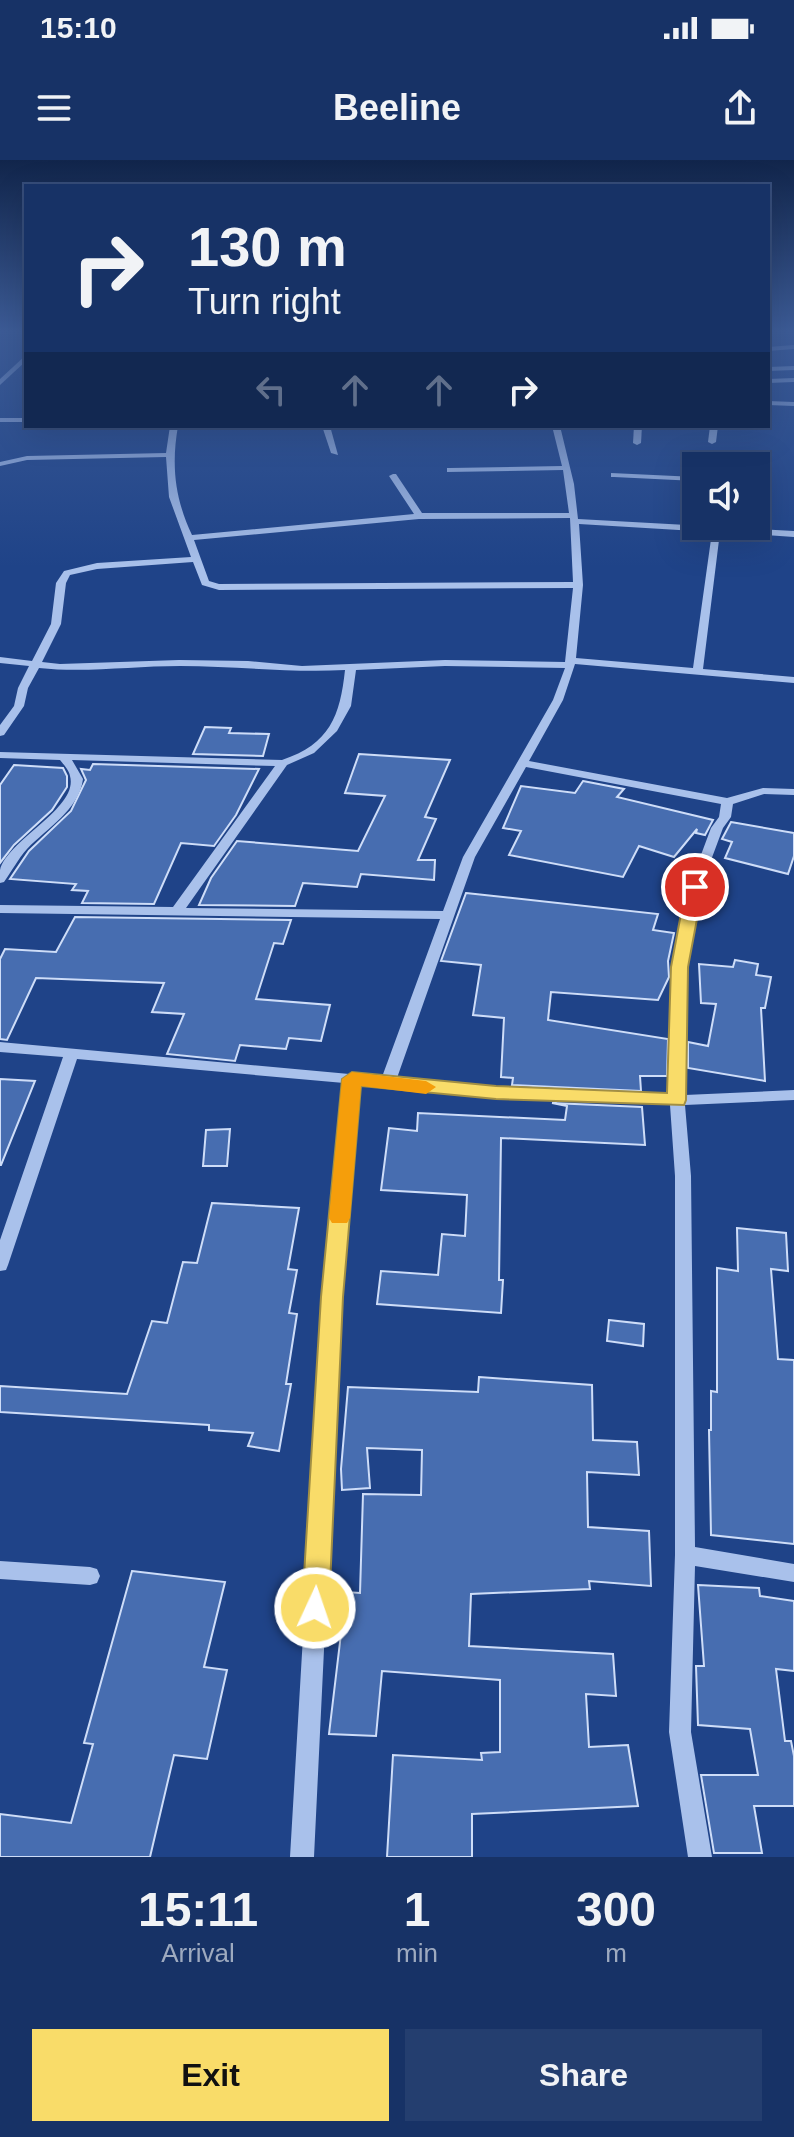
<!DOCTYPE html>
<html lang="en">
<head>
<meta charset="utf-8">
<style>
	:root { --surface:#173266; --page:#243e6f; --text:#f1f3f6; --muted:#9eaabf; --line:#364d7a; --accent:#f9dc69 }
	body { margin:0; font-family:Arial,sans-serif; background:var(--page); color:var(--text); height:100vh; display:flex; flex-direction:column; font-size:30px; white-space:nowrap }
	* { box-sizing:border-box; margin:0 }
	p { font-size:26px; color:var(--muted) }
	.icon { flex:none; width:44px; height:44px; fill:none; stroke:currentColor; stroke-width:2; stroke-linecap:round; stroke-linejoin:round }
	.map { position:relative; height:1697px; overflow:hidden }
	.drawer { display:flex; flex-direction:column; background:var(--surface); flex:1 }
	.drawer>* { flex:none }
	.banner { position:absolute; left:24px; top:24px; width:746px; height:244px; border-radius:0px; box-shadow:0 8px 32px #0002,0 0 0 2px var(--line); background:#173266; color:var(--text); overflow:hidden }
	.buttons { position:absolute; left:682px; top:292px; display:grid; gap:16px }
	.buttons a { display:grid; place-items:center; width:88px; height:88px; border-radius:0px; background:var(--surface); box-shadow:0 8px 32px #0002,0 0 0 2px var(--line); font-size:40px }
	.pin { position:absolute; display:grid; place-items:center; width:68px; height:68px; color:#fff; margin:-34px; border:4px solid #fff; border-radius:50%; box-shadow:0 2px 8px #0007 }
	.me { position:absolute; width:88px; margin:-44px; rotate:3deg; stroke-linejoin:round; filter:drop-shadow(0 0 6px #0008) }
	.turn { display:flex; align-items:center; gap:28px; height:168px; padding:0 32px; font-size:36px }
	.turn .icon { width:104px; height:104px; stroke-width:2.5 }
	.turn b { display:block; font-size:56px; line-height:68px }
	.lanes { display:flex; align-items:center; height:76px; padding:0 32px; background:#0003; justify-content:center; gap:40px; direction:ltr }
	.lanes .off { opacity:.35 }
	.eta { display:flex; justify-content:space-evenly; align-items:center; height:136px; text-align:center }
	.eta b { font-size:48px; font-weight:800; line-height:56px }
	.action { display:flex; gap:16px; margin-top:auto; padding:16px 32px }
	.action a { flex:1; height:92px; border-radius:0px; background:var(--accent); color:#111; font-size:32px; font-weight:800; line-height:92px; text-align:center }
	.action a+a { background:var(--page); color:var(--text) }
	.status { display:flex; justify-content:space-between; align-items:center; height:56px; padding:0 40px; background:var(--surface); direction:ltr }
	.status svg { height:22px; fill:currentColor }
	header { display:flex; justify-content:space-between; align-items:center; height:104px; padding:0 32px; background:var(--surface); font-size:36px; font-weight:800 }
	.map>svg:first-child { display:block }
	.building { fill:#476db0; stroke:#ceddf8; stroke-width:2 }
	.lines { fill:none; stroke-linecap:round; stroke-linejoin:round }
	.minor { fill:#a9c1eb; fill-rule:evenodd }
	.route { fill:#f9dc69; stroke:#a28f44; stroke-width:2 }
	.slow { fill:#f59e0b }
</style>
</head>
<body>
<div class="status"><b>15:10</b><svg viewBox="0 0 49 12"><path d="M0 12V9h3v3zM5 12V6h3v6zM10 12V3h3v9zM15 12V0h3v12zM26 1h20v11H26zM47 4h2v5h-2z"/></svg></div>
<header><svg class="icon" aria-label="menu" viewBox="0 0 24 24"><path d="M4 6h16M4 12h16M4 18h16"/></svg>Beeline<svg class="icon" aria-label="share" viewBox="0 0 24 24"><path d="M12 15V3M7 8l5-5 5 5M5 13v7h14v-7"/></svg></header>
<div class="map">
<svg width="794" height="1697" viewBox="0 0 794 1697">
	<rect width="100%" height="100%" fill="#1f4388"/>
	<!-- building -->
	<g class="building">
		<polygon points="205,567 231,568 229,573 269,574 263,596 193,594"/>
		<polygon points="359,594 450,600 425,657 436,659 418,700 435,700 434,720 361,714 357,727 303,723 295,746 199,745 211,718 237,681 358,691 385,636 345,633"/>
		<polygon points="93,604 259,609 236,655 214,686 181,683 154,744 82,743 88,731 72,730 76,724 10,719 29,691 71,651 86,620 81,609 90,610"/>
		<polygon points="14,605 63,608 67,616 67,627 52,650 14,685 0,703 0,625"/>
		<polygon points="583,621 624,629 617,637 713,660 705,675 696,673 697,669 674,697 639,686 623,717 509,695 521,671 503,668 521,626 575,633"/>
		<polygon points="731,662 794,673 794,696 788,714 725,698 732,682 722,679"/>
		<polygon points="466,733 658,754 653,770 674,773 668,801 669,817 658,840 551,832 548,860 668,879 667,916 640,916 641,931 512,925 513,918 501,917 504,858 473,855 481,805 441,801"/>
		<polygon points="75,757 291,760 283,784 274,783 256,839 330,845 321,881 289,878 286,889 240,885 235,901 167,894 184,854 152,852 164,823 36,818 7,880 0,879 0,799 5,789 56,792"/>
		<polygon points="735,800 758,804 756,815 771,817 765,848 761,848 765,921 688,908 688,882 708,886 716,844 701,843 699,804 733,807"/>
		<polygon points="0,919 35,921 1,1005 0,1005"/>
		<polygon points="552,943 642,947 645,985 501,978 499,1120 503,1120 501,1153 377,1144 381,1111 438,1115 442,1074 465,1076 467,1035 381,1030 389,968 417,971 418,953 565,960 567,946"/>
		<polygon points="230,969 227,1006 203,1006 206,970"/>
		<polygon points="212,1043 299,1048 288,1109 297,1110 289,1153 297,1154 286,1224 291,1224 279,1291 248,1286 253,1273 209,1270 209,1265 0,1252 0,1226 127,1234 152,1161 167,1163 183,1102 197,1103"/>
		<polygon points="737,1068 786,1073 788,1111 771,1109 778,1199 794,1200 794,1384 711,1375 709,1270 711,1270 711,1231 717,1232 717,1108 738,1111"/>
		<polygon points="609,1160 644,1164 643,1186 607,1181"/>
		<polygon points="479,1217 592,1225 593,1280 637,1282 639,1315 587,1312 588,1367 649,1371 651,1426 589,1421 590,1429 471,1434 469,1486 613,1494 616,1536 586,1534 589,1587 628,1585 638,1646 472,1654 472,1697 387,1697 393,1595 482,1600 481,1593 500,1592 500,1520 382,1511 376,1576 329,1574 346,1432 360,1433 363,1334 421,1335 422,1290 367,1288 370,1328 342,1330 341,1309 348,1227 478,1232"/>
		<polygon points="132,1411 225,1422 204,1507 227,1510 207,1599 174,1595 150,1697 0,1697 0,1654 71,1663 93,1584 84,1583"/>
		<polygon points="698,1425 759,1428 760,1436 794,1441 794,1511 776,1509 785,1581 791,1581 794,1596 794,1646 754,1646 762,1693 714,1693 701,1615 758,1615 750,1569 698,1565 696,1506 704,1506"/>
	</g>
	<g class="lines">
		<!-- minor -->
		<g class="minor">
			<polygon points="794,185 794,189 768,191 768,187"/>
			<polygon points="26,195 26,201 0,225 0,219"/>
			<polygon points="794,206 794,210 768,211 768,207"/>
			<polygon points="794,218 794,222 768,223 768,219"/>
			<polygon points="768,241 794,242 794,246 768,245"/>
			<rect x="0" y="258" width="26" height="4"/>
			<path d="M170 266H178C171 306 175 339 192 375L414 354 389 316 393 314H396L422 353H569L563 310 447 312V308H450L562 306 553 270 486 268 482 266H560L574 324 578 359 794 371V377L720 372 703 509 794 517V523L575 504 563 540 529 601 727 638 763 628 794 629V635L764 634 733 644 731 657 723 668 701 727 686 807 685 935 794 930V940L685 945 691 1016 695 1387 794 1404V1422L695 1406 691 1572 712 1697H688L669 1572 675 1395V1016L670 945 496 937 392 928 387 929 359 924 341 1137 314 1697H290L323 1137 344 923 77 899 8 1105 6 1110 0 1111V1080L63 897 0 892V882L382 917 440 759 0 753V745L173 747 275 606 72 600 83 619C79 650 47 668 27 689 18 699 12 711 4 722L0 723C0 719 0 714 0 710 8 679 79 648 70 616 69 610 64 605 60 600L0 598V592L282 600C330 584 340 556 345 510 290 513 235 506 180 506 133 506 85 513 39 508L28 528 24 546 4 575 0 576V565L14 546 18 528 29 506 0 503V497L32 501 51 464 56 423 64 411 97 403 191 397 169 337 166 297 27 300 0 306V302L27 296 166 293ZM570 358 573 422 219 424 209 421 194 380 419 359ZM579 364 712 372 693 508 576 498 583 425ZM193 402 202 425 219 430 573 428 565 502 445 500 302 506 248 501 179 500 60 504 42 502 61 464 66 423 70 415 97 409ZM445 506 565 508 553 540 463 697 443 751 186 748 287 605 314 593 337 571 351 546 356 510ZM526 607 721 644 719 657 711 668 689 727 672 807 670 935 496 927 397 918 475 697Z"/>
			<polygon points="322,266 330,266 338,295 331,293"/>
			<polygon points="634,266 642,266 641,283 637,285 633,283"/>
			<polygon points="710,266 718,266 716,282 712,284 708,282"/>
			<polygon points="611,313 696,317 696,321 614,317 611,317"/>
			<polygon points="0,1401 90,1407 97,1409 100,1416 97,1423 90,1425 0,1419"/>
		</g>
	</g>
	<!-- sky -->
	<linearGradient id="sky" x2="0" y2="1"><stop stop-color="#11254b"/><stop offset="0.42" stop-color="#3c5b96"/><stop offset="1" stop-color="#3c5b96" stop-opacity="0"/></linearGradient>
	<rect width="794" height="407" fill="url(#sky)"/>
	<!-- route -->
	<polygon class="route" points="695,722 703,727 688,807 686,940 684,945 496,939 361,926 343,1137 329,1448 325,1457 315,1461 306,1457 302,1448 321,1137 342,919 352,912 496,926 667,933 671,807 686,727"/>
	<!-- slow -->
	<polygon class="slow" points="352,912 426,921 436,927 426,934 361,926 350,1058 347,1063 332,1063 329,1058 342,919"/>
</svg>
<div class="buttons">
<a><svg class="icon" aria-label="sound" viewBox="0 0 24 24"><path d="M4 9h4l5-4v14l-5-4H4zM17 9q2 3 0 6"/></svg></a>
</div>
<div class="pin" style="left:695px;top:727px;background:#d93025"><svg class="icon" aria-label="arrive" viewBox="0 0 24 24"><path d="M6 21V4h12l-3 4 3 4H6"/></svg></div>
<svg class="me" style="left:315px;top:1448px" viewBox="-20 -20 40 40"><circle r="17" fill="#f9dc69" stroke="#fff" stroke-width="3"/><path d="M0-11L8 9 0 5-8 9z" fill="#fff"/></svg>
<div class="banner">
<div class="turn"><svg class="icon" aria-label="right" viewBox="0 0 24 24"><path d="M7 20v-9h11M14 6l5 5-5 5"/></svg><div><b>130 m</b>Turn right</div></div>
<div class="lanes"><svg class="icon off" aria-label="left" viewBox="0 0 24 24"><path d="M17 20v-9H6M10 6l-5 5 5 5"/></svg><svg class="icon off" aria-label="ahead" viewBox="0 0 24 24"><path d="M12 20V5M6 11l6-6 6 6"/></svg><svg class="icon off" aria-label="ahead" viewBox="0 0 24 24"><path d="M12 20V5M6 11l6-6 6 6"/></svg><svg class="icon" aria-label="right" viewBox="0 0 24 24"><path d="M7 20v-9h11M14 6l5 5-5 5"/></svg></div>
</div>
</div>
<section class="drawer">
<div class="eta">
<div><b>15:11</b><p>Arrival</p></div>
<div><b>1</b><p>min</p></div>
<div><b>300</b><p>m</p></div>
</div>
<div class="action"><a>Exit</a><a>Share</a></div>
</section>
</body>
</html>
